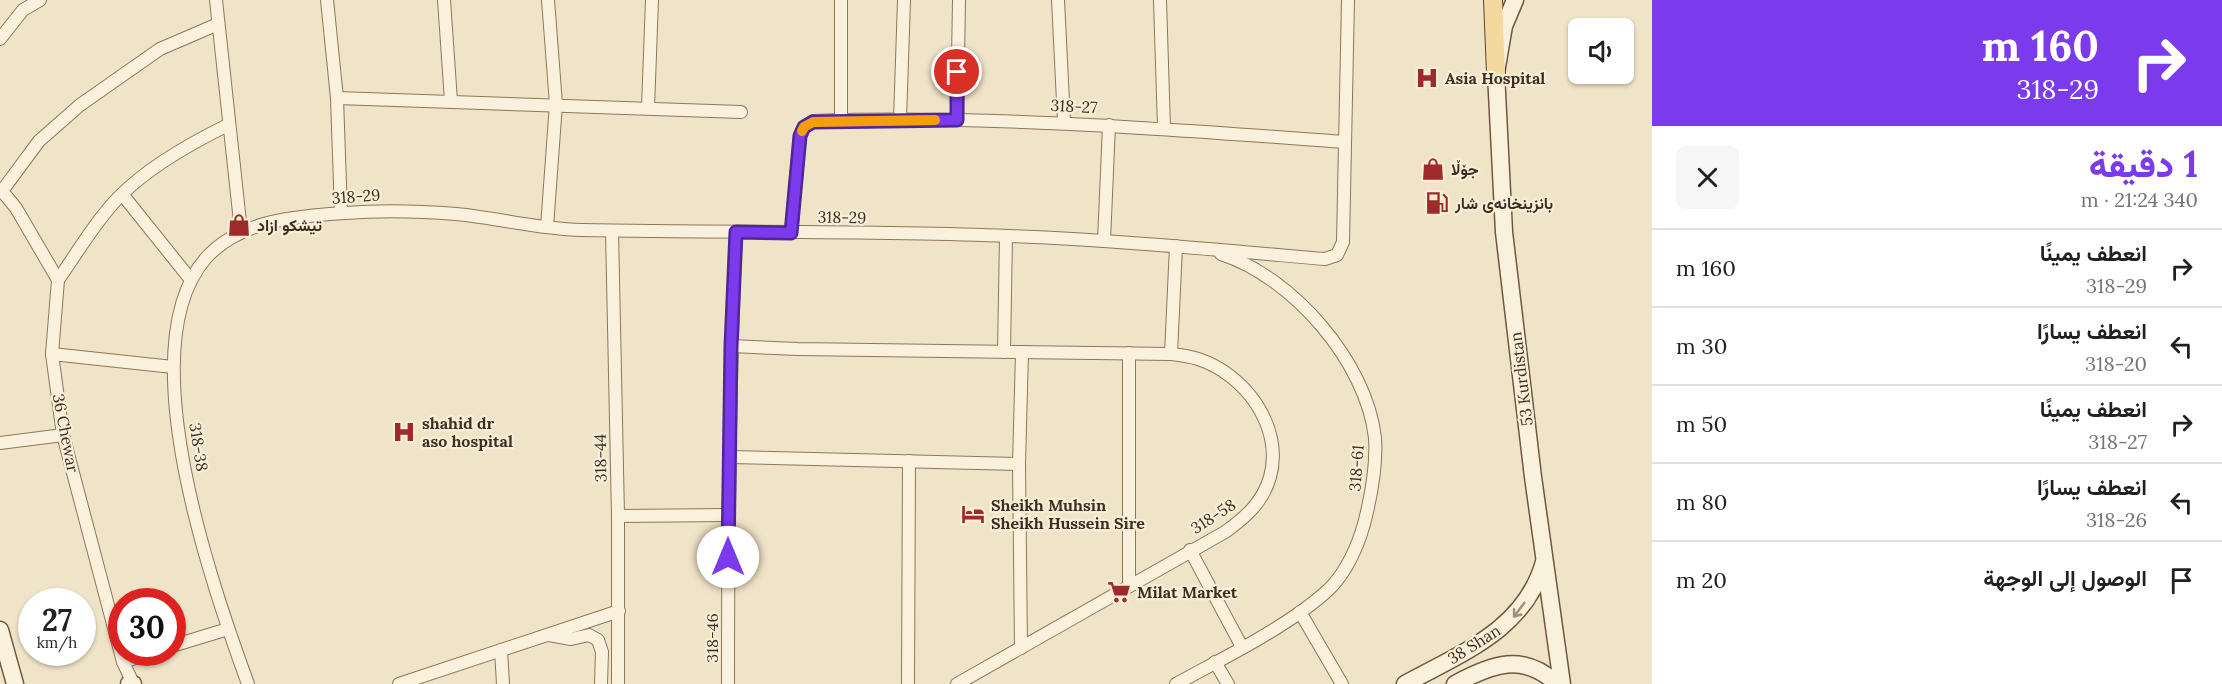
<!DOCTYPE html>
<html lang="ar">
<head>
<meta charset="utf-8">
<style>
	:root { --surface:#fff; --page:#f6f6f6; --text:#202124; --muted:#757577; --line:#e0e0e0; --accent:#7c3aed }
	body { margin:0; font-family:Lora,Vazirmatn,serif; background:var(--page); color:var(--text); direction:rtl; height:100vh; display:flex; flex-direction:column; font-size:22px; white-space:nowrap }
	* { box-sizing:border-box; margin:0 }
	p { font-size:20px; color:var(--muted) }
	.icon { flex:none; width:33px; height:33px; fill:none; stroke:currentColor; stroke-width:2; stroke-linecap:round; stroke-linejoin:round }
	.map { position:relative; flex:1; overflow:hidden; direction:ltr }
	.sheet { display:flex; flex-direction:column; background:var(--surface); width:570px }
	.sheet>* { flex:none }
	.top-card { background:#7c3aed; color:#fff; overflow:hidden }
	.tools { position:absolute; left:1568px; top:18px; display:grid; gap:12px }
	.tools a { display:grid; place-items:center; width:66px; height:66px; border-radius:9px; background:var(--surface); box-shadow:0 2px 4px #0004; font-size:30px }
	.speed { position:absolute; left:18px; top:588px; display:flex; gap:12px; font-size:30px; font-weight:700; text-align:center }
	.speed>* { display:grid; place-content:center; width:78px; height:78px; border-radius:50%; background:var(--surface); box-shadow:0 2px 4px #0004; line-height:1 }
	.speed small { font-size:15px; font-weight:400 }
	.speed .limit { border:9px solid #d22; background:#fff; color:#111 }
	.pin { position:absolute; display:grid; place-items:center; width:51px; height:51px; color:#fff; margin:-26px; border:3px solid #fff; border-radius:50%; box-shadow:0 2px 6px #0007 }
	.me { position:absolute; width:66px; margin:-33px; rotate:0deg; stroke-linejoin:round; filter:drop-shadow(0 0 4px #0008) }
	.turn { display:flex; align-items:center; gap:21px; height:126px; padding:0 24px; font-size:27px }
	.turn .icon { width:78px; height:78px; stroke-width:2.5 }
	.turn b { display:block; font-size:42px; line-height:51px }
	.round { display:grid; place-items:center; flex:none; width:63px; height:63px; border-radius:9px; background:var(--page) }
	.summary { display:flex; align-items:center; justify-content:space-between; height:102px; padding:0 24px }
	h1 { font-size:36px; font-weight:800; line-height:45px; color:var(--accent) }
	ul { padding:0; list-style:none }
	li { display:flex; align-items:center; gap:18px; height:78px; padding:0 24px; border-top:2px solid var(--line) }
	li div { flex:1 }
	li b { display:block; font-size:22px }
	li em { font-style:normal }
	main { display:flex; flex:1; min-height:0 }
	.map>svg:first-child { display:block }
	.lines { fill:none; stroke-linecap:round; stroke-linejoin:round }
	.street-casing { stroke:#8d765c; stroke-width:14 }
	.secondary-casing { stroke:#6f573f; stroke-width:19 }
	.primary-casing { stroke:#5b4430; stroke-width:20 }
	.street { stroke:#faf1dc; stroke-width:12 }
	.secondary { stroke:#faf1dc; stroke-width:16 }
	.primary { stroke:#f3d9a0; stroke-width:18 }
	.oneway { stroke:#9c907e }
	.route-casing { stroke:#51269a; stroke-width:15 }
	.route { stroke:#7c3aed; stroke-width:10 }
	.slow { stroke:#f59e0b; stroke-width:10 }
	.labels { text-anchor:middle; stroke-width:4.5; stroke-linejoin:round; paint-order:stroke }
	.poi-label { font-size:16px; font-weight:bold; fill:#3d2e20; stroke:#f7eed8; text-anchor:start }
	.street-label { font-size:16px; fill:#3d2e20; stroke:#f7eed8 }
</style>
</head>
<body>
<main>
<section class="sheet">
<div class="top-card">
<div class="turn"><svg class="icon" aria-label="right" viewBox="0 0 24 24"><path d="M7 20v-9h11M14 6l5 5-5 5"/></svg><div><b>160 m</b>318-29</div></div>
</div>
<div class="summary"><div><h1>1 دقيقة</h1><p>340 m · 21:24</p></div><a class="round"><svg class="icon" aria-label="close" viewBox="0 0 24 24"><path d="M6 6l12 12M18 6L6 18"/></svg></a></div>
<ul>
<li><svg class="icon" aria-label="right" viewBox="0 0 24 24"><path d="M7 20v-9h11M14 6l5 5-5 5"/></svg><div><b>انعطف يمينًا</b><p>318-29</p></div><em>160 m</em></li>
<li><svg class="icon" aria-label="left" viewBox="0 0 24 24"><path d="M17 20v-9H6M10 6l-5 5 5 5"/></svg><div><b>انعطف يسارًا</b><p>318-20</p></div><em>30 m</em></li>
<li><svg class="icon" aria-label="right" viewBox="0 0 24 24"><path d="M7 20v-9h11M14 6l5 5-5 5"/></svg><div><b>انعطف يمينًا</b><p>318-27</p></div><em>50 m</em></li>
<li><svg class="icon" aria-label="left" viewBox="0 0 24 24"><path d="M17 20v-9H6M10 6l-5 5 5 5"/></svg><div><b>انعطف يسارًا</b><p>318-26</p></div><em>80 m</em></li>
<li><svg class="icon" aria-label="arrive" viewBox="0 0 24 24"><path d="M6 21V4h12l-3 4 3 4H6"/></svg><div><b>الوصول إلى الوجهة</b></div><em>20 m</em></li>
</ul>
</section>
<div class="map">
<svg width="1652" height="684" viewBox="0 0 1652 684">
	<rect width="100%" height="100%" fill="#f0e4c8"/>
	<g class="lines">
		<!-- street casing -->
		<g class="street-casing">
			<g id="street">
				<polyline points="216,0 241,231"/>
				<polyline points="327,0 337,98 341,213"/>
				<polyline points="444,0 451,101"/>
				<polyline points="841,0 841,120"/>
				<polyline points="1058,0 1064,122"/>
				<polyline points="1160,0 1164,128"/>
				<polyline points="0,39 23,10 40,0"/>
				<polyline points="337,98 741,112"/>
				<polyline points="648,108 652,0"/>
				<polyline points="957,119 959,0"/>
				<polyline points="900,120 904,0"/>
				<polyline points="122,194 191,280"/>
				<polyline points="547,227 556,104 548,0"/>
				<polyline points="612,231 618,516 618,684"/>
				<path d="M791 233 800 136 804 127 813 121C991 115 1167 129 1344 142"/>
				<polyline points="1104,241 1109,125"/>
				<path d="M58 280C77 253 95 222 118 198 148 167 189 144 228 125"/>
				<polyline points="731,346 798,349 1171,354"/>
				<polyline points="1004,352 1006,236"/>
				<polyline points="52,354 173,367"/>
				<polyline points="0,443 63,435"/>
				<polyline points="730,457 1019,464"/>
				<polyline points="618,516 728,515"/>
				<polyline points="1190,550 1242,647"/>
				<polyline points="1129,586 1129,353"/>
				<polyline points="1300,612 1342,684"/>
				<polyline points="549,635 571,639 589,635 598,640 602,652 601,684"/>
				<polyline points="172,646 228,629"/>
				<polyline points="1021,648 1019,464 1022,352"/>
				<polyline points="501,650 503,684"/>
				<polyline points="123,662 153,652"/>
				<polyline points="1215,662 1228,684"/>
				<polyline points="133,683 123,662 63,435 52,354 58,280 16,208 2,191 39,141 80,105 160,49 218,24"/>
				<path d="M248 684C212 585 128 347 206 258 240 220 297 216 345 213 382 210 419 211 456 214 498 218 539 229 581 230 724 233 867 230 1009 236 1115 240 1220 250 1325 259L1337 255 1343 242 1348 0"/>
				<polyline points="399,684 619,611"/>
				<path d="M728 684C728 533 729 382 736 232"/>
				<polyline points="908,684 909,461"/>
				<path d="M957 684 1225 532C1245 518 1263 502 1270 477 1284 427 1245 374 1198 359 1189 356 1180 355 1171 354L1176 246"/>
				<path d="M1176 684C1218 661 1263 639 1302 611 1313 603 1324 595 1333 585 1348 568 1358 545 1364 524 1371 497 1377 467 1375 438 1367 363 1293 277 1221 254"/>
			</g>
		</g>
		<!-- secondary casing -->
		<g class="secondary-casing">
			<g id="secondary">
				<polyline points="1515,0 1504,26 1496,73 1504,232 1533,477 1562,684"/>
				<polyline points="0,630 15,684"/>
				<polyline points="129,684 133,684"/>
				<path d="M1405 684C1461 653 1525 630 1544 562"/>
				<path d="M1455 684C1492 664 1523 652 1557 684"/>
			</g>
		</g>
		<!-- primary casing -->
		<g class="primary-casing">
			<polyline id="primary" points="1493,0 1496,73"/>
		</g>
		<!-- street -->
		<use href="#street" class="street"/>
		<!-- secondary -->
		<use href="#secondary" class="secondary"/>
		<!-- primary -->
		<use href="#primary" class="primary"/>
	</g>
	<!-- one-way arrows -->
	<defs><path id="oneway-shaft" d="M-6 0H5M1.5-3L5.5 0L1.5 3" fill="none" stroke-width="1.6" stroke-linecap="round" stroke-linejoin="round" transform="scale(1.5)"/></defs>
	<use class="oneway" href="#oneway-shaft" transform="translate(1519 610) rotate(127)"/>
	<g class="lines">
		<!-- route casing -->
		<g class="route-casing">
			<polyline id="route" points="728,557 731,346 736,232 791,233 800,136 804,127 813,122 957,120 957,72"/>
		</g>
		<!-- route -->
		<use href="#route" class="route"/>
		<!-- slow -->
		<polyline class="slow" points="802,131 804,127 813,122 935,120"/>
	</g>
	<!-- icons -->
	<defs>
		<g id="hospital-bare" transform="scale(1.8)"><path d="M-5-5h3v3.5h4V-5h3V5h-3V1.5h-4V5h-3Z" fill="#9e2a2b" stroke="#f7eed8" stroke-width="2.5" paint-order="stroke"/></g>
		<g id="shop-bare" transform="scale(1.8)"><path d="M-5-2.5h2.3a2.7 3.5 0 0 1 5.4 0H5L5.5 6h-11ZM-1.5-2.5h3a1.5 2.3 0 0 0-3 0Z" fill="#9e2a2b" stroke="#f7eed8" stroke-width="2.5" paint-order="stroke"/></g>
		<g id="fuel-bare" transform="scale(1.8)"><path d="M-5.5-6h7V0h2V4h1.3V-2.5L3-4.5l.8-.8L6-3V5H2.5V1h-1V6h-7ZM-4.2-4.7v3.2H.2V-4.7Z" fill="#9e2a2b" stroke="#f7eed8" stroke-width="2.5" paint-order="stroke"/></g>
		<g id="hotel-bare" transform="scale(1.8)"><path d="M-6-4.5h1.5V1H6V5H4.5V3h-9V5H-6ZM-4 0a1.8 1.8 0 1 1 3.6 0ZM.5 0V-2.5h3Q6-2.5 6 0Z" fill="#9e2a2b" stroke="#f7eed8" stroke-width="2.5" paint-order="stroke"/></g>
		<g id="supermarket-bare" transform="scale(1.8)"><path d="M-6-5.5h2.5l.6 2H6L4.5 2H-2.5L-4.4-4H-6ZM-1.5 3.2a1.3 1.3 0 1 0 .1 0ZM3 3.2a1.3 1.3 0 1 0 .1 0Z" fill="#9e2a2b" stroke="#f7eed8" stroke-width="2.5" paint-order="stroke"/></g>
	</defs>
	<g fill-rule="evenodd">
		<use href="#hospital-bare" x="1427" y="78"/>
		<use href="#shop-bare" x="1433" y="169"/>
		<use href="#fuel-bare" x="1437" y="203"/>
		<use href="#shop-bare" x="239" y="225"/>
		<use href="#hospital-bare" x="404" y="432"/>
		<use href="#hotel-bare" x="973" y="514"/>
		<use href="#supermarket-bare" x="1119" y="592"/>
	</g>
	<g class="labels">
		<!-- poi labels -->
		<g class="poi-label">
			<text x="1445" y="84">Asia Hospital</text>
			<text x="1451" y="175">جۆڵا</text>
			<text x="1455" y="209">بانزینخانەی شار</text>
			<text x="257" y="231">تيشكو ازاد</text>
			<text x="422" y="429">shahid dr<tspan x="422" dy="18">aso hospital</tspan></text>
			<text x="991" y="511">Sheikh Muhsin<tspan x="991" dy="18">Sheikh Hussein Sire</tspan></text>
			<text x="1137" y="598">Milat Market</text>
		</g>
		<!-- street labels -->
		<g class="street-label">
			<text transform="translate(1074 106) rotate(3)" y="6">318-27</text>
			<text transform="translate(356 196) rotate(-4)" y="6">318-29</text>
			<text transform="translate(842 217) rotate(1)" y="6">318-29</text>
			<text transform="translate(1521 379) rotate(-97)" y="6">53 Kurdistan</text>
			<text transform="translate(66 433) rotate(79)" y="6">36 Chewar</text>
			<text transform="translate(199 447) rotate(81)" y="6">318-38</text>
			<text transform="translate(600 458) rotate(-91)" y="6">318-44</text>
			<text transform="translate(1356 468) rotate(-86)" y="6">318-61</text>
			<text transform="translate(1213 516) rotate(-33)" y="6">318-58</text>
			<text transform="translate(712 638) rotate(-90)" y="6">318-46</text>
			<text transform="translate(1474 644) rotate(-32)" y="6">38 Shan</text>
		</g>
	</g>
</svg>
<div class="tools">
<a><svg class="icon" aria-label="sound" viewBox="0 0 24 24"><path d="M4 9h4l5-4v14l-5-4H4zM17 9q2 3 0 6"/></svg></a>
</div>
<div class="speed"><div>27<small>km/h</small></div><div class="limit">30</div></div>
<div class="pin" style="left:957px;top:72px;background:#d93025"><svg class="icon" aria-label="arrive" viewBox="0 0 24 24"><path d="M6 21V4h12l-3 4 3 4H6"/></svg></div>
<svg class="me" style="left:728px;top:557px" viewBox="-20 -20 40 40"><circle r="19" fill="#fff"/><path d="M0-13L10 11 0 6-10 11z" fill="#7c3aed"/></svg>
</div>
</main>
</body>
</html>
